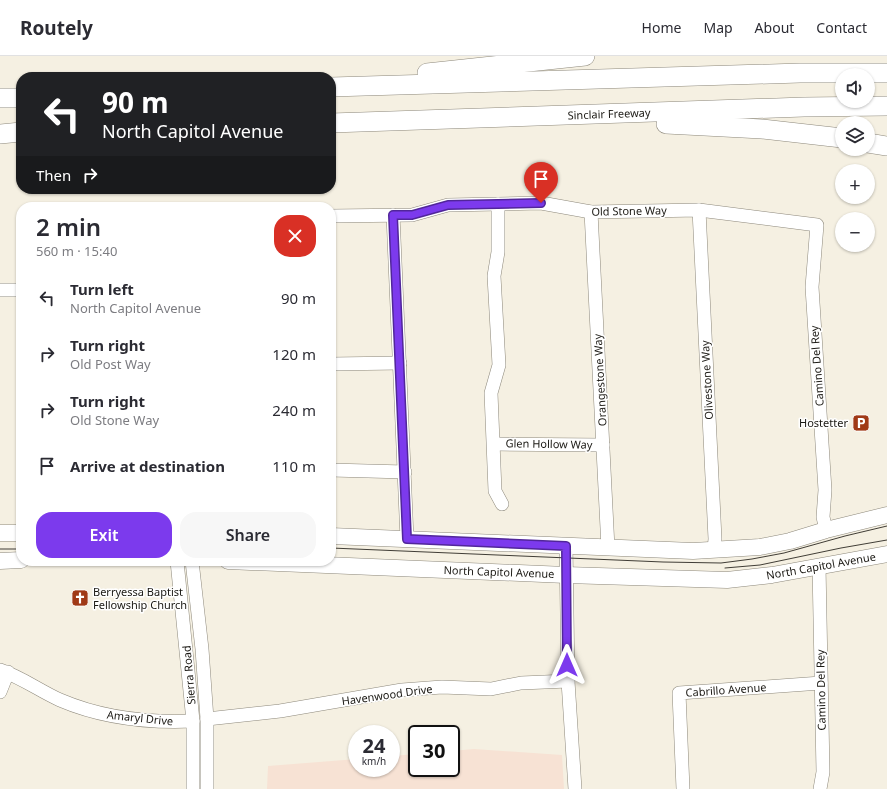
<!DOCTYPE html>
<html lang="en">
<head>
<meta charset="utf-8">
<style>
	:root { --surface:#fff; --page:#f7f7f7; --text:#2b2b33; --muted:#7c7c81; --line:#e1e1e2; --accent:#7c3aed }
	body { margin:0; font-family:"Noto Sans",sans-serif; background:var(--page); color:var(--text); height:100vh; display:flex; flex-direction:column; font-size:15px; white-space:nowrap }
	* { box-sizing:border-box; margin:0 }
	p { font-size:13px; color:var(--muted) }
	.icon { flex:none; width:22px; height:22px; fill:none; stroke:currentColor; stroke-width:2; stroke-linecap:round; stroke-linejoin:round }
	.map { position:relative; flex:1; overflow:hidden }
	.sheet { position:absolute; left:16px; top:146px; width:320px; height:364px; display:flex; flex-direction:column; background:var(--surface); border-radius:16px; box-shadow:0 1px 3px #0004 }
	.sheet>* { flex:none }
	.guide { position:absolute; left:16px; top:16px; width:320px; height:122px; border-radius:16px; box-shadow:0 1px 3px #0004; background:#202124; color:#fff; overflow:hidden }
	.controls { position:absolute; left:835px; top:12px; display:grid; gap:8px }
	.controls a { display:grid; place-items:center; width:40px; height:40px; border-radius:50%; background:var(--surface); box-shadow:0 1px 3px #0004; font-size:20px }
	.speed { position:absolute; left:348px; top:669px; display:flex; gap:8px; font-size:20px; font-weight:700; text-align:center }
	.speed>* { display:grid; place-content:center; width:52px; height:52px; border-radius:50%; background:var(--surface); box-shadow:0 1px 3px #0004; line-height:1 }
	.speed small { font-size:10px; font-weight:400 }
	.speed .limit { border:2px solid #111; border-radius:6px; background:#fff; color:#111 }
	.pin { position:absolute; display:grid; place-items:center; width:34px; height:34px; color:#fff; margin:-41px -17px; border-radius:50% 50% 50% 0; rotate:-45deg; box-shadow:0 0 4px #0007 }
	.pin .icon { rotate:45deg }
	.me { position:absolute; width:44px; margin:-22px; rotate:0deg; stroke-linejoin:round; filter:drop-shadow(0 0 3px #0008) }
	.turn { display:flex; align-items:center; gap:14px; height:84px; padding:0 20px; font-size:18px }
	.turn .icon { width:52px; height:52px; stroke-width:2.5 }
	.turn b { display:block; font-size:28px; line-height:34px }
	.then { display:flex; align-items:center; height:38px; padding:0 20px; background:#0003; gap:8px; font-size:15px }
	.round { display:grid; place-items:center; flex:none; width:42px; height:42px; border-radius:16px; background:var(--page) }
	.overview { display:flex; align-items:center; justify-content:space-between; height:68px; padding:0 20px }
	h1 { font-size:24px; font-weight:600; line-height:30px }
	.button { display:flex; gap:8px; margin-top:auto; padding:8px 20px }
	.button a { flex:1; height:46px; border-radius:16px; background:var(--accent); color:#fff; font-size:16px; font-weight:600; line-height:46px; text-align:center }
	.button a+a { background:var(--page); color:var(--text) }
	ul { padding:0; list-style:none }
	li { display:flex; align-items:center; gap:12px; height:56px; padding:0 20px }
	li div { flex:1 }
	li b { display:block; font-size:15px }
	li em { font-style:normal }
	header { display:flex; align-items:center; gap:24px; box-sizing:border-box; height:56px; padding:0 20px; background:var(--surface); border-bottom:1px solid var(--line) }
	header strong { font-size:19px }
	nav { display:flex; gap:22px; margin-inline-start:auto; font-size:14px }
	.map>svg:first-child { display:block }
	.education { fill:#f7e2d4 }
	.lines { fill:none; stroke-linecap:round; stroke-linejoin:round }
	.minor-casing { stroke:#8d887b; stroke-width:14 }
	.major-casing { stroke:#8d887b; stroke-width:17 }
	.highway-casing { stroke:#8d887b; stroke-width:20 }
	.minor { stroke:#fff; stroke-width:13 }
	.major { stroke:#fff; stroke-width:16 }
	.highway { stroke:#fff; stroke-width:19 }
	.tram { stroke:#403d36; stroke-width:1 }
	.route-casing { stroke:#51269a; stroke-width:10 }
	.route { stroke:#7c3aed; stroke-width:7 }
	.labels { text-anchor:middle; stroke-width:3; stroke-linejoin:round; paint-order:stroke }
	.street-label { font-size:11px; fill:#1a1813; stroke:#fff }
	.poi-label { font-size:11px; fill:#1a1813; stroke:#fff; text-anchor:end }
</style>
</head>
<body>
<header>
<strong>Routely</strong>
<nav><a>Home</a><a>Map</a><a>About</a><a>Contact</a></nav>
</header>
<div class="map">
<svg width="887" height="733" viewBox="0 0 887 733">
	<rect width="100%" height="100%" fill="#f5f0e2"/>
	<!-- education -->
	<polygon class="education" points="474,693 562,699 564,733 267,733 268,710 357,703 357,712 391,712 391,700 417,698 417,712 451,712 451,695"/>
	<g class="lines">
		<!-- minor casing -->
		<g class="minor-casing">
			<g id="minor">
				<polyline points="498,148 498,196 494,220 499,309 491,337 495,435 502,448"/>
				<polyline points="699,154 715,483 714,494"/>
				<polyline points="591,156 608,492"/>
				<polyline points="393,159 407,483"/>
				<polyline points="331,160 412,159 448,149 541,147 591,156 699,154 817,169 812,231 825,434 823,461 826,474"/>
				<polyline points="0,234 21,234"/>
				<polyline points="331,308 400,307"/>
				<polyline points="494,388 603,389"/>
				<polyline points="331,414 405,416"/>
				<polyline points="566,490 568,625 575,733"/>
				<polyline points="177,505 193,665 193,733"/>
				<polyline points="192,505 202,593 207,663 207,733"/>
				<polyline points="819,510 823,716 820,733"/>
				<path d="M0 614C21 621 40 635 60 644 102 662 148 667 193 665"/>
				<polyline points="0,636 8,616"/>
				<polyline points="207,663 280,655 402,634 442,631 491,633 521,627 568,625"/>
				<polyline points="683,733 679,637 821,627"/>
			</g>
		</g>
		<!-- major casing -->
		<g class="major-casing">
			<g id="major">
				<polyline points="0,477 21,477"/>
				<polyline points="331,480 693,495 760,491 790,485 826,474 887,459"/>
				<polyline points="0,505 21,504"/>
				<polyline points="228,505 566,519 727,524 772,519 887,498"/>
			</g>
		</g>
		<!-- highway casing -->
		<g class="highway-casing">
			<g id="highway">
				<polyline points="427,17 585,0"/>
				<polyline points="331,31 800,17 887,17"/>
				<polyline points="0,42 21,42"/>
				<polyline points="331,67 804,51 887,50"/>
				<polyline points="666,68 762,73 842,82"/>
				<polyline points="0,78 21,76"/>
				<polyline points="868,87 887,90"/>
			</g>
		</g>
		<!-- minor -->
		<use href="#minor" class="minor"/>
		<!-- major -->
		<use href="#major" class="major"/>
		<!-- highway -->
		<use href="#highway" class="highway"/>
		<!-- tram -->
		<g class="tram">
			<polyline points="331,492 663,506 721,507 752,503 784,497 845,480 887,470"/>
			<polyline points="0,493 21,493"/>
			<polyline points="725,512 760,509 841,492 887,484"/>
		</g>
	</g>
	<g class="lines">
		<!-- route casing -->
		<g class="route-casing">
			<polyline id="route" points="541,147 448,149 412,159 393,159 407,483 566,490 567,609"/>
		</g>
		<!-- route -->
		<use href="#route" class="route"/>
	</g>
	<!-- icons -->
	<defs>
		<g id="parking-square" transform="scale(0.9)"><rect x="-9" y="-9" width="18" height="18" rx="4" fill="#a03916" stroke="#fff"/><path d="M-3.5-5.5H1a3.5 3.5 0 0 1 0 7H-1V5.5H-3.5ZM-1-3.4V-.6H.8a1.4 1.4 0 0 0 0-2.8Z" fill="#fff"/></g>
		<g id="church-square" transform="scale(0.9)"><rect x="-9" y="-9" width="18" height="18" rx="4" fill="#a03916" stroke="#fff"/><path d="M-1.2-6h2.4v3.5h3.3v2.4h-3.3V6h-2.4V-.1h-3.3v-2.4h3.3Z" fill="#fff"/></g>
	</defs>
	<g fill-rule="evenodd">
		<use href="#parking-square" x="861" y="367"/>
		<use href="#church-square" x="80" y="542"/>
	</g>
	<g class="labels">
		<!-- street labels -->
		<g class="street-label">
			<text transform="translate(609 58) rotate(-2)" y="4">Sinclair Freeway</text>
			<text transform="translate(629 155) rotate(-1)" y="4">Old Stone Way</text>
			<text transform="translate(817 310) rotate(-94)" y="4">Camino Del Rey</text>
			<text transform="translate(600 324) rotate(-93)" y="4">Orangestone Way</text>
			<text transform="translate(707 324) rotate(-93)" y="4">Olivestone Way</text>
			<text transform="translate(549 388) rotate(1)" y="4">Glen Hollow Way</text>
			<text transform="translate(821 510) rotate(-10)" y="4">North Capitol Avenue</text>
			<text transform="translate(499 516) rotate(2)" y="4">North Capitol Avenue</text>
			<text transform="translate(189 619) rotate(-95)" y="4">Sierra Road</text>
			<text transform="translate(726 634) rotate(-4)" y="4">Cabrillo Avenue</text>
			<text transform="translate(821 634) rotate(-91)" y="4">Camino Del Rey</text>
			<text transform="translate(387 639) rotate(-8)" y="4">Havenwood Drive</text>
			<text transform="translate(140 662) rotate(6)" y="4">Amaryl Drive</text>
		</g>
		<!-- poi labels -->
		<g class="poi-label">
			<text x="848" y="371">Hostetter</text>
			<text x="93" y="540" text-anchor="start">Berryessa Baptist<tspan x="93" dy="13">Fellowship Church</tspan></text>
		</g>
	</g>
</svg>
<div class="controls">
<a><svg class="icon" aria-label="sound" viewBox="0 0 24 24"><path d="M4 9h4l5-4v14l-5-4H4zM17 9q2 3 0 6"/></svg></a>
<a><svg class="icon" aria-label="layers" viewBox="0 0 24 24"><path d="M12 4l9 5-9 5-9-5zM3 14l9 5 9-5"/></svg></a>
<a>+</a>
<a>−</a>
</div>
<div class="speed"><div>24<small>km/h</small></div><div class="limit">30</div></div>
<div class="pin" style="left:541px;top:147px;background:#d93025"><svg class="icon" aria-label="arrive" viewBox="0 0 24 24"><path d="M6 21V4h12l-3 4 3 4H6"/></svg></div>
<svg class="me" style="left:567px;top:609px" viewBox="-20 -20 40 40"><path d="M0-17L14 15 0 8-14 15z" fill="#7c3aed" stroke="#fff" stroke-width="4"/></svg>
<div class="guide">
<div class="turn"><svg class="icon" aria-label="left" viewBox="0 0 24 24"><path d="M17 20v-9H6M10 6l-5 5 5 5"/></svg><div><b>90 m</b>North Capitol Avenue</div></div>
<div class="then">Then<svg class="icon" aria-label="right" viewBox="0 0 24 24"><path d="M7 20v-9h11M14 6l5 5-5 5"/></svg></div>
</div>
<section class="sheet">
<div class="overview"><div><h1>2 min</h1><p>560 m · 15:40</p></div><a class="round" style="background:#d93025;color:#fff"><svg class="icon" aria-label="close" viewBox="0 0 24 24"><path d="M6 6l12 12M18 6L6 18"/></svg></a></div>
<ul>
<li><svg class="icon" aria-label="left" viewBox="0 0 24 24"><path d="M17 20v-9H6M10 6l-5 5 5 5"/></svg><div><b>Turn left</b><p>North Capitol Avenue</p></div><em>90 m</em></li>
<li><svg class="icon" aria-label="right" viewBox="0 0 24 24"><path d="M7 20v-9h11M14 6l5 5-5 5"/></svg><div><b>Turn right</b><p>Old Post Way</p></div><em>120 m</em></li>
<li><svg class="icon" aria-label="right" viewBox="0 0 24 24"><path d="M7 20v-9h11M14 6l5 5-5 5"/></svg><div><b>Turn right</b><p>Old Stone Way</p></div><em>240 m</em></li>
<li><svg class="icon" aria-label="arrive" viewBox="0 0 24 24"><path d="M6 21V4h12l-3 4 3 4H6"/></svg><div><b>Arrive at destination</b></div><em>110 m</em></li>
</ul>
<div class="button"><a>Exit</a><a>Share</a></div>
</section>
</div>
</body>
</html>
